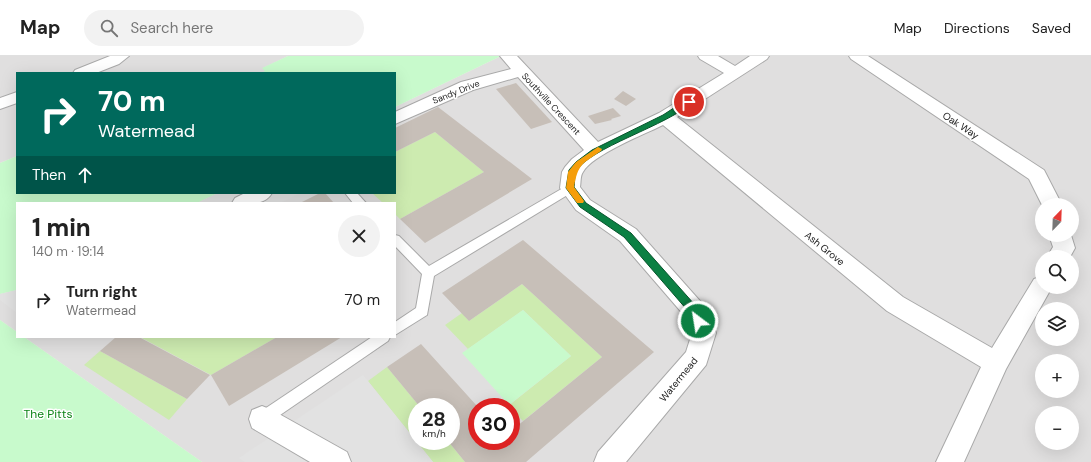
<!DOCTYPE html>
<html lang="en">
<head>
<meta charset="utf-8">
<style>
	:root { --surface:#fff; --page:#f2f2f2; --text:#222; --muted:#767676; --line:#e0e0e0 }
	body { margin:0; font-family:"DM Sans",sans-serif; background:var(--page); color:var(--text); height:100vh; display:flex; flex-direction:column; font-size:15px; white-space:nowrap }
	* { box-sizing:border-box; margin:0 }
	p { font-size:13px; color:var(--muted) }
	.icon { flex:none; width:22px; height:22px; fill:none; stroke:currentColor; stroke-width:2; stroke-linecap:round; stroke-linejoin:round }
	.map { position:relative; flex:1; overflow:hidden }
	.drawer { position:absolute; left:16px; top:146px; width:380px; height:136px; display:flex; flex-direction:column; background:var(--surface); border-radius:0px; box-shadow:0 4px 16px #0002 }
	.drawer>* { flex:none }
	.top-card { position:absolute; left:16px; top:16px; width:380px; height:122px; border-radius:0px; box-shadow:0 4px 16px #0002; background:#00695c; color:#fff; overflow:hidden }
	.needle { width:26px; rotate:23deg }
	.controls { position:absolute; left:1035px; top:142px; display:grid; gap:8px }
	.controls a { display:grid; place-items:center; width:44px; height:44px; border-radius:50%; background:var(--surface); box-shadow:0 4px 16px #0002; font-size:20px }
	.speed { position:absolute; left:408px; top:342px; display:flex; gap:8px; font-size:20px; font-weight:700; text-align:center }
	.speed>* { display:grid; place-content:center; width:52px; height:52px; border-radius:50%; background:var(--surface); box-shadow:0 4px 16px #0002; line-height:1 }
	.speed small { font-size:10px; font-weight:400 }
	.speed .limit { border:6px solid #d22; background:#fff; color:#111 }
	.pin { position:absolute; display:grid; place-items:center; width:34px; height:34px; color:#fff; margin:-17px; border:2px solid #fff; border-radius:50%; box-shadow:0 1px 4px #0007 }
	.me { position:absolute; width:44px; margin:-22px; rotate:329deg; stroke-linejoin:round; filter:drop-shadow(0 0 3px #0008) }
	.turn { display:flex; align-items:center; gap:14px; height:84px; padding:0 16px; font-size:18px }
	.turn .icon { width:52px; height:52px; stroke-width:2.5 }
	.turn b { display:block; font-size:28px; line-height:34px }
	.then { display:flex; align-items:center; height:38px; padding:0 16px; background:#0003; gap:8px; font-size:15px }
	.round { display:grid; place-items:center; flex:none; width:42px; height:42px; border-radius:21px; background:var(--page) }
	.summary { display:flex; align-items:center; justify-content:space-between; height:68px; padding:0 16px }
	h1 { font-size:24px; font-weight:800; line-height:30px }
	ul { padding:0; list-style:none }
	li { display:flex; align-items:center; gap:12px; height:60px; padding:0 16px }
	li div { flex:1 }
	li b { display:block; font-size:15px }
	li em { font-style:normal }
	header { display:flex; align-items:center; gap:24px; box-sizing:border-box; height:56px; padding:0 20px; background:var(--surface); border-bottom:1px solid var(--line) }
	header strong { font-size:19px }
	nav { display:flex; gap:22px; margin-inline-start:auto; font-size:14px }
	.search { width:280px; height:36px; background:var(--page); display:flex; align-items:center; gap:10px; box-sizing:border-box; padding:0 14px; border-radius:22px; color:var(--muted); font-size:15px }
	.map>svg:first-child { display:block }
	.residential { fill:#e0dfdf; fill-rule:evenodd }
	.grass { fill:#cdebb0 }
	.park { fill:#c8facc }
	.parking { fill:#e2e2e2 }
	.building { fill:#c7bfb8 }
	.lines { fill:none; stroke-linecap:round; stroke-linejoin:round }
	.service-casing { stroke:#a9a9a9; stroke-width:2 }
	.minor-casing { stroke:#a9a9a9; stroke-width:2 }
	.service { fill:#fff; fill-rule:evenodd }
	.minor { fill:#fff; fill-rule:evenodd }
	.route { fill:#0b8043; stroke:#07532c }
	.slow { fill:#f59e0b }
	.labels { text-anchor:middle; stroke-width:3; stroke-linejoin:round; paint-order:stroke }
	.far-street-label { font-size:9px; fill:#222; stroke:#fff }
	.street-label { font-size:10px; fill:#222; stroke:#fff }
	.near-park-label { font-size:12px; fill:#0c8416; stroke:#fff }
</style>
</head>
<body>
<header>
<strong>Map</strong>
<div class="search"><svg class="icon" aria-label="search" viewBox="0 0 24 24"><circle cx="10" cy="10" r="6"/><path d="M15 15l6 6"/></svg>Search here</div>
<nav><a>Map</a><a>Directions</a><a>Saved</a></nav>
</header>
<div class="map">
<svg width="1091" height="406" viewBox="0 0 1091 406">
	<rect width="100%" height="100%" fill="#f2efe9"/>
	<!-- residential -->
	<g class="residential">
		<polygon points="0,0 288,0 263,12 266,15 261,17 17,17 17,100 0,107"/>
		<path d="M501 0H1091V406H202L24 281H395V147H197L218 137H395V51ZM1042 149H1072V179H1042ZM1042 201H1072V231H1042ZM1042 253H1072V283H1042ZM1042 305H1072V335H1042ZM417 351H451V385H417ZM477 351H511V385H477ZM1042 357H1072V387H1042Z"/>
		<polygon points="17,234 17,276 0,264 0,238"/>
	</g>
	<!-- grass -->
	<g class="grass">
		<polygon points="435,76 484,116 400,163 395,158 395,147 383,147 372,137 395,137 395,96"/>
		<polygon points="522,228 602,301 523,365 508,350 571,300 523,254 468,293 445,269 462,257 469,265"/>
		<polygon points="140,281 277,281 211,319"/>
		<polygon points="100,295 187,343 169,364 84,309"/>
		<polygon points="387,311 420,351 417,351 417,385 448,385 465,406 433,406 368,325"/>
	</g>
	<!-- park -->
	<g class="park">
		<polygon points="288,0 501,0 395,51 395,17 261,17 265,15 262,12"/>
		<polygon points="17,100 17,137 218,137 197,147 17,147 17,234 0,238 0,107"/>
		<polygon points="523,254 571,300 509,349 462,297"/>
		<polygon points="0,264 17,276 17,281 24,281 202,406 0,406"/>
	</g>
	<!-- parking -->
	<g class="parking">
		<polygon points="218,137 297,137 298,138 280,147 197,147"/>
		<polygon points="17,234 17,257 0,244 0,238"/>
		<polygon points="363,319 433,406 245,406 239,402"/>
	</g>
	<!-- building -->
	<g class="building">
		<polygon points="516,27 552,66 531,73 496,33"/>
		<polygon points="623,35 636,43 626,50 614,43"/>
		<polygon points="438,51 532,123 425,187 400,163 484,116 435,76 395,96 395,72"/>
		<polygon points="613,52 621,60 611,63 612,64 595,68 588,60"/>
		<polygon points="320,137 325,137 334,147 300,147"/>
		<polygon points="523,184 654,296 526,406 465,406 448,385 451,385 451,351 420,351 387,311 421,288 477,350 477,385 511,385 511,375 602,301 522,228 469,265 442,237"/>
		<polygon points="116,281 139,281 210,319 187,343 100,295"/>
		<polygon points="277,281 342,281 229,350 211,319"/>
	</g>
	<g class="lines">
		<!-- service casing -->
		<g class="service-casing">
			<g id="service">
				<polygon points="570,128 574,129 575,132 574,135 434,220 427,259 395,279 395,266 416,252 422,218 395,190 395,179 399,180 429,210"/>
				<polygon points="345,137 357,137 366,147 353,147"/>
				<polygon points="372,281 390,281 388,285 267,368 262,370 257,368 255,363 257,358"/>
			</g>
		</g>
		<!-- minor casing -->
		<g class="minor-casing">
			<g id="minor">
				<polygon points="110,0 129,0 119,8 96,17 73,17 75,14"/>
				<path d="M500 0H517L598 86 659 57 724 17 700 3 698 0H718L735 10 750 0H769L767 3 677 61 903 241 992 292 1034 223 1042 220V231H1052L1006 313 964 406H936L981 311 887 255 663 69C645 78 592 99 583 116 580 120 581 126 580 131L590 144 636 173 700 245 716 277 706 309 626 406H594L598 396 686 296 692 277 683 258 620 185 576 154 560 132 562 116 565 111 572 103 584 94 518 21 473 34 395 68V56L461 26 511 13Z"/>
				<polygon points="849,0 868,0 1044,114 1062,149 1042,149 1029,123 851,3"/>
				<polygon points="17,36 17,47 0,53 0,42"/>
				<path d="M245 137H272C264 151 246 147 232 147L235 142Z"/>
				<polygon points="1049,179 1071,179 1075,192 1070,201 1047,201 1053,191"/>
				<polygon points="262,350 272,354 347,396 351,406 310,406 252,372 249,363 252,354"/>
			</g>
		</g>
		<!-- service -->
		<use href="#service" class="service"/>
		<!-- minor -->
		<use href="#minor" class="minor"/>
	</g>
	<!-- route -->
	<path class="route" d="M686 44H691L692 46C670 69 587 92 576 116 574 120 575 127 574 131L586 147 631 177 695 249 703 265 701 268 698 269 694 268 688 255 624 181 580 151 566 132 569 114 576 106 592 94 663 59Z"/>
	<!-- slow -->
	<path class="slow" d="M598 91 602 93 601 95C582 108 578 108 574 131L584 145 583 147H577L566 132 568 116 576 106Z"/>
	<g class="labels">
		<!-- far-street labels -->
		<g class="far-street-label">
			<text transform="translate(456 36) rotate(-22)" y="3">Sandy Drive</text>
			<text transform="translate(551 48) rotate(47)" y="3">Southville Crescent</text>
		</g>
		<!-- street labels -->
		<g class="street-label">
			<text transform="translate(961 69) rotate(33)" y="4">Oak Way</text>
			<text transform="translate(825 192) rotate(39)" y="4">Ash Grove</text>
			<text transform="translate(678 323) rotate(-51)" y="4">Watermead</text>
		</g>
		<!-- near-park labels -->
		<g class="near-park-label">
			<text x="48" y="362">The Pitts</text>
		</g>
	</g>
</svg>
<div class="controls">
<a><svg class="needle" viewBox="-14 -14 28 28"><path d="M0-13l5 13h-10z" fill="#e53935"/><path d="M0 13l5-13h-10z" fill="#767676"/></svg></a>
<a><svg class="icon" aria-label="search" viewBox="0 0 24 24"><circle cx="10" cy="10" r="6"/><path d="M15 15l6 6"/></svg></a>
<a><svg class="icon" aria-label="layers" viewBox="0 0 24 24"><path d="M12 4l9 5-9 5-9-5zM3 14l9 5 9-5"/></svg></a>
<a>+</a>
<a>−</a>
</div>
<div class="speed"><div>28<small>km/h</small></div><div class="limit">30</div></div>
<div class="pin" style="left:689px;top:46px;background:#d93025"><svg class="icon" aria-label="arrive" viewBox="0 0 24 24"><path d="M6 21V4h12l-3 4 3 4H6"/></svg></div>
<svg class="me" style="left:698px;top:265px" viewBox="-20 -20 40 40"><circle r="17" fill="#0b8043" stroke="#fff" stroke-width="3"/><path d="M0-11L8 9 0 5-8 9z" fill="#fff"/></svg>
<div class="top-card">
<div class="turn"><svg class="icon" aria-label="right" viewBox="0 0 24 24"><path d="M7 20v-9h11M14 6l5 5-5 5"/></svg><div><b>70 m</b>Watermead</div></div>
<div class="then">Then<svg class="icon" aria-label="ahead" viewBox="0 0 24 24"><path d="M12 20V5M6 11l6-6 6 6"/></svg></div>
</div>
<section class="drawer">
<div class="summary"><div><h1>1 min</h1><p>140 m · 19:14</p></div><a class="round"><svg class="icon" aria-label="close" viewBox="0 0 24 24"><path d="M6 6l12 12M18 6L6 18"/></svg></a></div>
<ul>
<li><svg class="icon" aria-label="right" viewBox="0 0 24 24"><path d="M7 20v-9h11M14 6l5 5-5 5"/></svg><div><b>Turn right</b><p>Watermead</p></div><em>70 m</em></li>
</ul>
</section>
</div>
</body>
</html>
